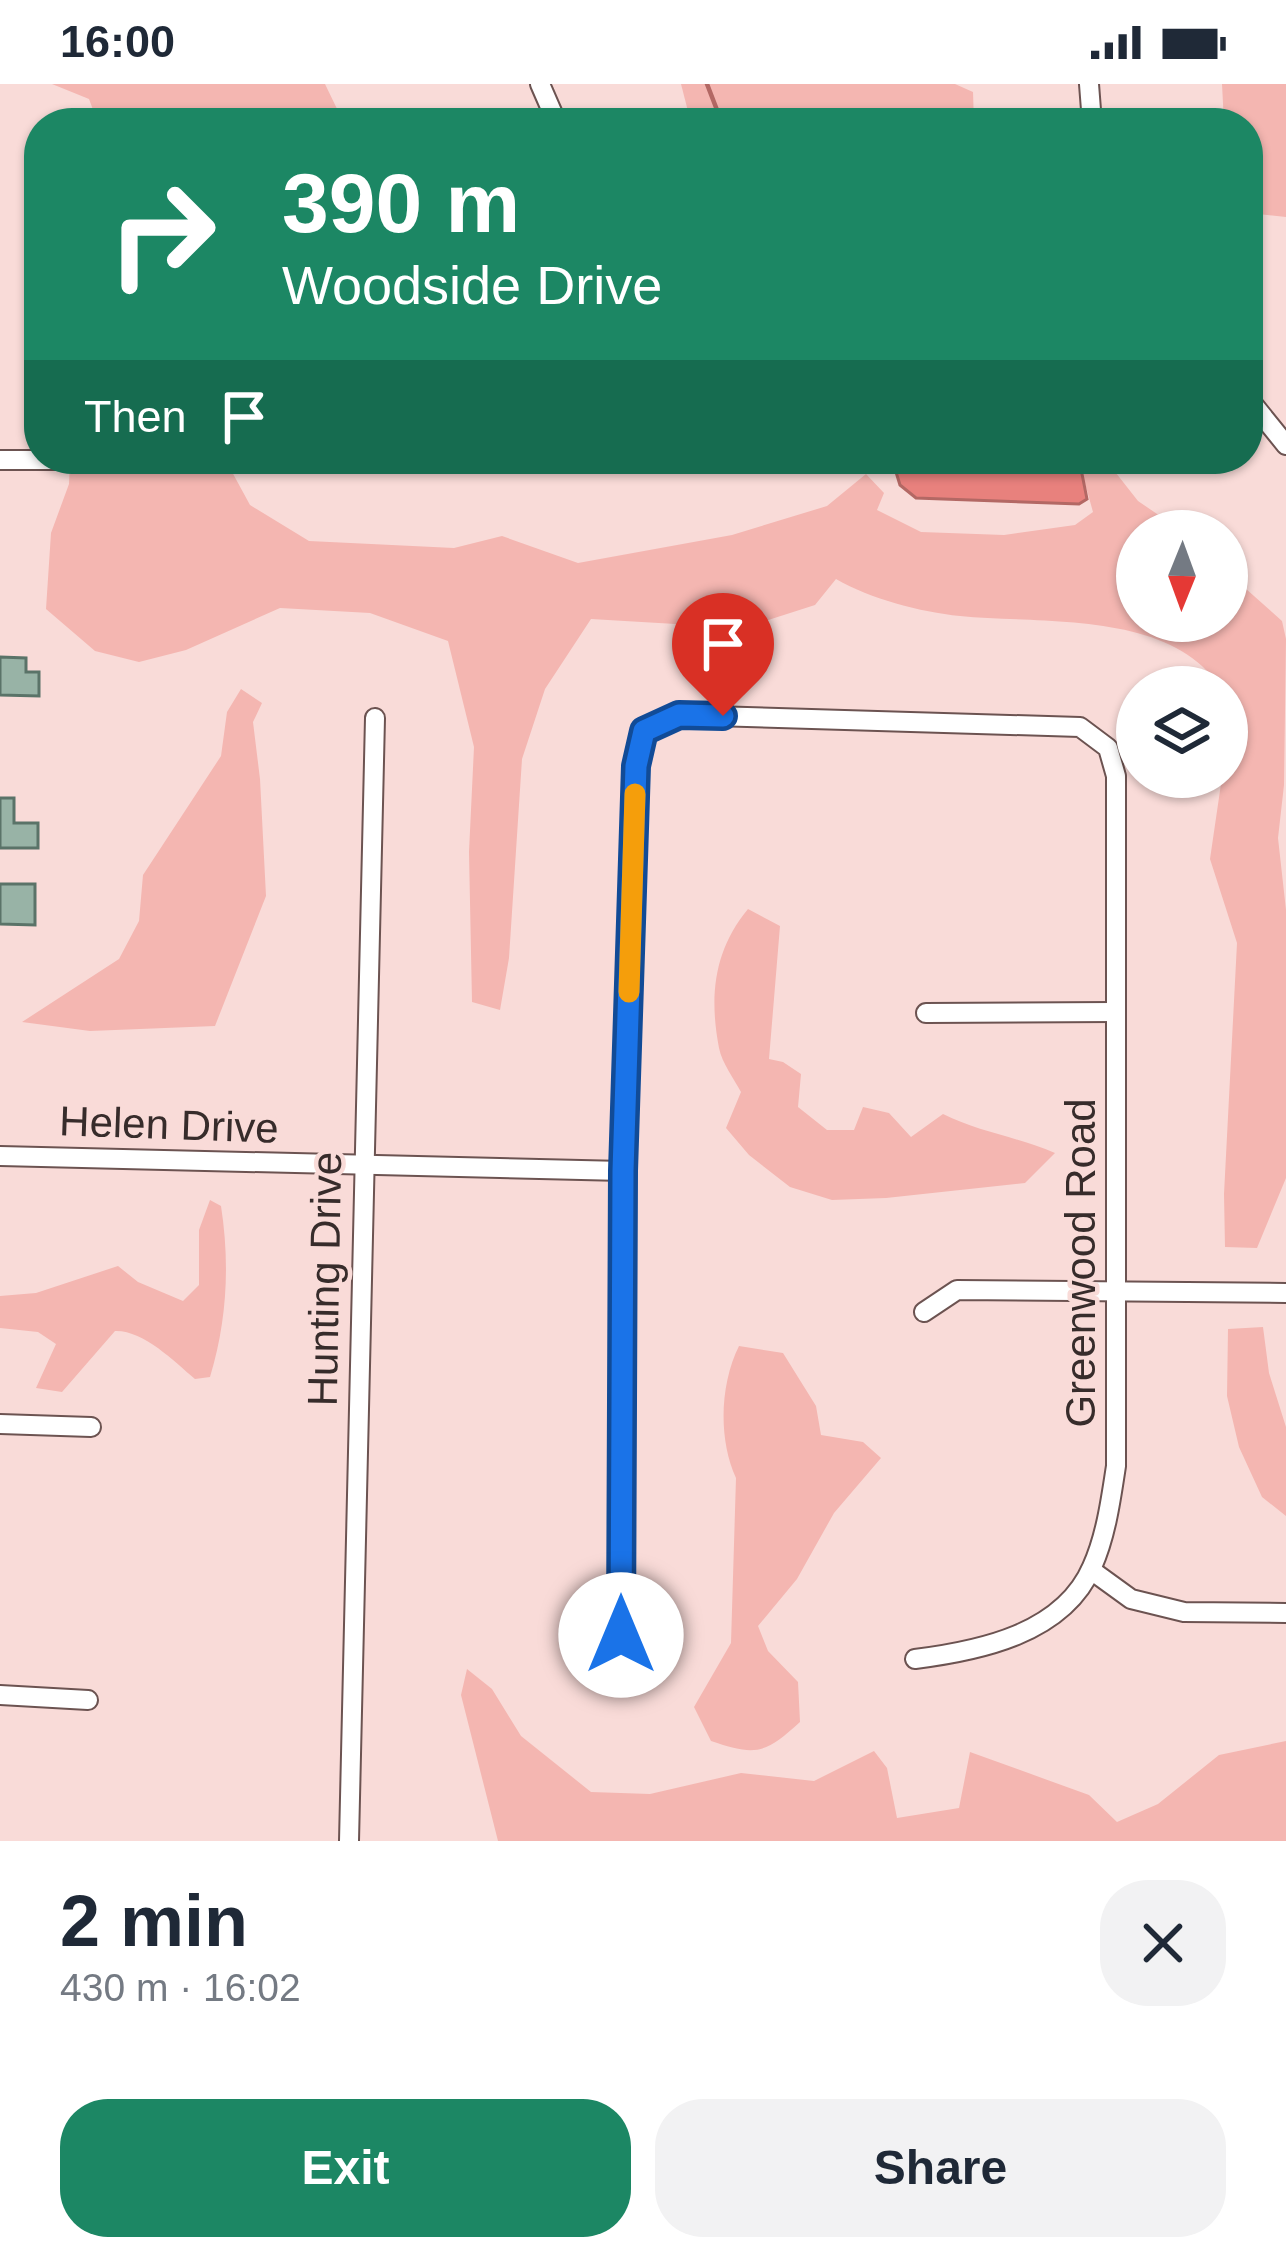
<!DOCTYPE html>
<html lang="en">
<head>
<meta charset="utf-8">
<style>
	:root { --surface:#fff; --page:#f2f2f3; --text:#1f2937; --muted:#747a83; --accent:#1c8764 }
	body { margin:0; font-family:Helvetica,sans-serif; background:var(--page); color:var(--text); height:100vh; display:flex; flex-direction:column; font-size:45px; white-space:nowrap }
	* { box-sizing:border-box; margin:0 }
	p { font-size:39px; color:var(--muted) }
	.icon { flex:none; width:66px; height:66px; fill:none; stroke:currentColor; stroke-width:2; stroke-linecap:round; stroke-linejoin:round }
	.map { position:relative; height:1757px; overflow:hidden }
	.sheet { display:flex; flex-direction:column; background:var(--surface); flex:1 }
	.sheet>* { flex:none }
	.banner { position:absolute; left:24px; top:24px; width:1239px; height:366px; border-radius:48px; box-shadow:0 3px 9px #0004; background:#1c8764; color:#fff; overflow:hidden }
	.needle { width:78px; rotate:181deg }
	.controls { position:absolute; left:1116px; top:426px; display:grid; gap:24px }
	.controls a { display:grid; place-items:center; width:132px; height:132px; border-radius:50%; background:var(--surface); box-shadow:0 3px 9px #0004; font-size:60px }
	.pin { position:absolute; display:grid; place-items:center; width:102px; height:102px; color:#fff; margin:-123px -51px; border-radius:50% 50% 50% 0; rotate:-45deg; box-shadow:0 0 12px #0007 }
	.pin .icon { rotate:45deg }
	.me { position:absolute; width:132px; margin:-66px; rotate:0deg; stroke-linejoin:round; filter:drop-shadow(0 0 9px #0008) }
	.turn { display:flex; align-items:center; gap:42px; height:252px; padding:0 60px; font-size:54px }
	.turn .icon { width:156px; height:156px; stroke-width:2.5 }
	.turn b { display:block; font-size:84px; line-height:102px }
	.then { display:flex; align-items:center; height:114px; padding:0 60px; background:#0003; gap:24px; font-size:45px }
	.round { display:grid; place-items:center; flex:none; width:126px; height:126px; border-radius:48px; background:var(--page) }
	.overview { display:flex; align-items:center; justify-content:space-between; height:204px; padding:0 60px }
	h1 { font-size:72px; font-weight:700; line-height:90px }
	.action { display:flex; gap:24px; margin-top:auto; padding:24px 60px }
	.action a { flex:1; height:138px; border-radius:48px; background:var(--accent); color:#fff; font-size:48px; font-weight:700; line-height:138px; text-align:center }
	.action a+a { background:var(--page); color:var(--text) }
	.status { display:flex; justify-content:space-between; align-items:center; height:84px; padding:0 60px; background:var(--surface); direction:ltr }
	.status svg { height:33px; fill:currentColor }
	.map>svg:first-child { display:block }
	.green { fill:#f4b6b1 }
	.water { fill:#e8817d; stroke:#b36864; stroke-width:3 }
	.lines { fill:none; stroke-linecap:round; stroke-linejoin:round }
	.stream { stroke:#b36864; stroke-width:4.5 }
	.building { fill:#98b3a6; stroke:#5a7368; stroke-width:3 }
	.street-casing { stroke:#6c5351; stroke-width:22 }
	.street { stroke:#fff; stroke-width:18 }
	.route-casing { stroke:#114b97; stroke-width:30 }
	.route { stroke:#1a73e8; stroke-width:21 }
	.slow { stroke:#f59e0b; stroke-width:21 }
	.labels { text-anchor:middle; stroke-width:9; stroke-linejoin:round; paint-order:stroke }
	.street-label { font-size:42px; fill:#372c2b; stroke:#f9dbd8 }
</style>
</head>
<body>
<div class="status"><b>16:00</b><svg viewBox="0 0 49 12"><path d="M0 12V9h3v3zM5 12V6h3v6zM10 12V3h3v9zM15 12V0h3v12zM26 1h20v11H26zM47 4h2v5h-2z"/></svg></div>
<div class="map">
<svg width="1286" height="1757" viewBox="0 0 1286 1757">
	<rect width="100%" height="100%" fill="#f9dbd8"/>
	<!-- green -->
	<g class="green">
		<polygon points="52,0 325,0 339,29 332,39 98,39 89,15"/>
		<polygon points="681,0 955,0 973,8 974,39 691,39"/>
		<polygon points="1222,0 1286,0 1286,133 1248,129 1248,39 1224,39"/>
		<path d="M70 375H225L250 421 309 457 454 464 502 452 578 479 732 451 827 422 866 390 884 409 877 426 921 448 1004 451 1075 441 1093 428 1081 385 1086 375H1105L1138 417 1182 447H1137V537H1227V488L1282 537 1286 555 1284 701 1278 754 1286 826V1094L1257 1164 1225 1163 1224 1110 1237 859 1210 775 1222 693H1227V603H1220C1170 526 1040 540 960 532 920 528 871 515 836 495L815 521 743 544 591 535 545 605 522 675 509 874 500 926 472 918 469 768 474 663 448 557 370 529 280 524 186 566 139 578 95 567 46 525 51 449 69 400Z"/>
		<polygon points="241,605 262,619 253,638 260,695 266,812 215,942 90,947 22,938 119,875 139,837 143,791 221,672 227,628"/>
		<path d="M748 825 780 842 769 975 783 978 801 990 798 1023 827 1046H854L863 1023 889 1029 911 1053 943 1030C979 1048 1018 1053 1055 1069L1025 1099 886 1114 832 1116 790 1103 749 1071 726 1044 741 1008C734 995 722 979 719 964 709 912 714 866 748 825Z"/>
		<path d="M210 1116 221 1122C230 1180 227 1237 210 1293L195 1295C174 1277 143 1246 115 1247L62 1308 36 1304 56 1260 38 1248 0 1244V1212L36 1209 118 1182 138 1198 183 1217 199 1201V1146Z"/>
		<polygon points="1263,1243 1269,1289 1286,1343 1286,1432 1262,1413 1239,1363 1227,1312 1228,1245"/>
		<path d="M739 1262 783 1269 816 1322 821 1351 863 1358 881 1374 834 1429 797 1495 758 1542 768 1567 798 1598 800 1638C766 1669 757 1673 711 1657L694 1623 731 1559 736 1394C718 1355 720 1300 739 1262Z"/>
		<polygon points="467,1585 492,1605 521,1652 591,1708 650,1710 741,1689 814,1697 874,1667 887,1684 897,1734 959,1724 970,1668 1089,1711 1117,1738 1158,1720 1219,1671 1286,1657 1286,1757 498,1757 461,1611"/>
	</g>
	<!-- water -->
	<polygon class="water" points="892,375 1073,375 1081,385 1087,415 1079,420 916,414 900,401"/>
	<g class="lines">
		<!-- stream -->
		<polyline class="stream" points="707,0 722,39"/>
	</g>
	<!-- building -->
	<g class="building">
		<polygon points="0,573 26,574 26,588 39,588 39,612 0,611"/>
		<polygon points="0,714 14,714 14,739 38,739 38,764 0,764"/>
		<polygon points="0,800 35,800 35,841 0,840"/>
	</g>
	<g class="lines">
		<!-- street casing -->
		<g class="street-casing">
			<g id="street">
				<polyline points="540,0 557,39"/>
				<polyline points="1089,0 1092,39"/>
				<polyline points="1248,314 1286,361"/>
				<polyline points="0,376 68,376"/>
				<polyline points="926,929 1115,928"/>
				<polyline points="0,1072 623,1087"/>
				<polyline points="924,1228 957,1206 1286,1209"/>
				<polyline points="0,1340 91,1343"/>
				<polyline points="1091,1486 1131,1515 1184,1528 1286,1529"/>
				<path d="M621 1597 623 1087 636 682 644 647 679 631 1080 643 1108 664 1116 692V1382C1111 1415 1106 1452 1092 1483 1063 1550 979 1567 915 1575"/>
				<polyline points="0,1611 88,1616"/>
				<polyline points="349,1757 375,634"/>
			</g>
		</g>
		<!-- street -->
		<use href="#street" class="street"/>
	</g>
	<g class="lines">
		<!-- route casing -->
		<g class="route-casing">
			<polyline id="route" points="621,1551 623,1087 636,682 644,647 679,631 723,632"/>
		</g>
		<!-- route -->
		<use href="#route" class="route"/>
		<!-- slow -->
		<polyline class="slow" points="629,908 635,710"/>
	</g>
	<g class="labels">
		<!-- street labels -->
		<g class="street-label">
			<text transform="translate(169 1040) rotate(2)" y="15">Helen Drive</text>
			<text transform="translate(1080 1179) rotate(-90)" y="15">Greenwood Road</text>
			<text transform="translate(324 1195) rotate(-89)" y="15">Hunting Drive</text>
		</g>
	</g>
</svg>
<div class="controls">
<a><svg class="needle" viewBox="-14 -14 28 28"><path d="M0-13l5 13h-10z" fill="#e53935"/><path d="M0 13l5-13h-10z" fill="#747a83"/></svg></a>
<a><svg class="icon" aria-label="layers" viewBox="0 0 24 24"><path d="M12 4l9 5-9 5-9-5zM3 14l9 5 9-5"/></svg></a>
</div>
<div class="pin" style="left:723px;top:632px;background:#d93025"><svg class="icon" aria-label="arrive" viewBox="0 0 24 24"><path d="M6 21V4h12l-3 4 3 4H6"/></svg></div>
<svg class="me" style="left:621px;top:1551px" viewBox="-20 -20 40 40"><circle r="19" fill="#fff"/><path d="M0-13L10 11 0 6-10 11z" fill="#1a73e8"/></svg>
<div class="banner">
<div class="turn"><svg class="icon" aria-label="right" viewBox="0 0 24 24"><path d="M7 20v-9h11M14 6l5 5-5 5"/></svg><div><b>390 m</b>Woodside Drive</div></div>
<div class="then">Then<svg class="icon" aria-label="arrive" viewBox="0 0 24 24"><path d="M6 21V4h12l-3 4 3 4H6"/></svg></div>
</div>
</div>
<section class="sheet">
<div class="overview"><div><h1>2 min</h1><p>430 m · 16:02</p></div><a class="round"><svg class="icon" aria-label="close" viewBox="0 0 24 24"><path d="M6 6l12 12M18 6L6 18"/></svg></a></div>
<div class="action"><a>Exit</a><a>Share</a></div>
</section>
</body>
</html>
